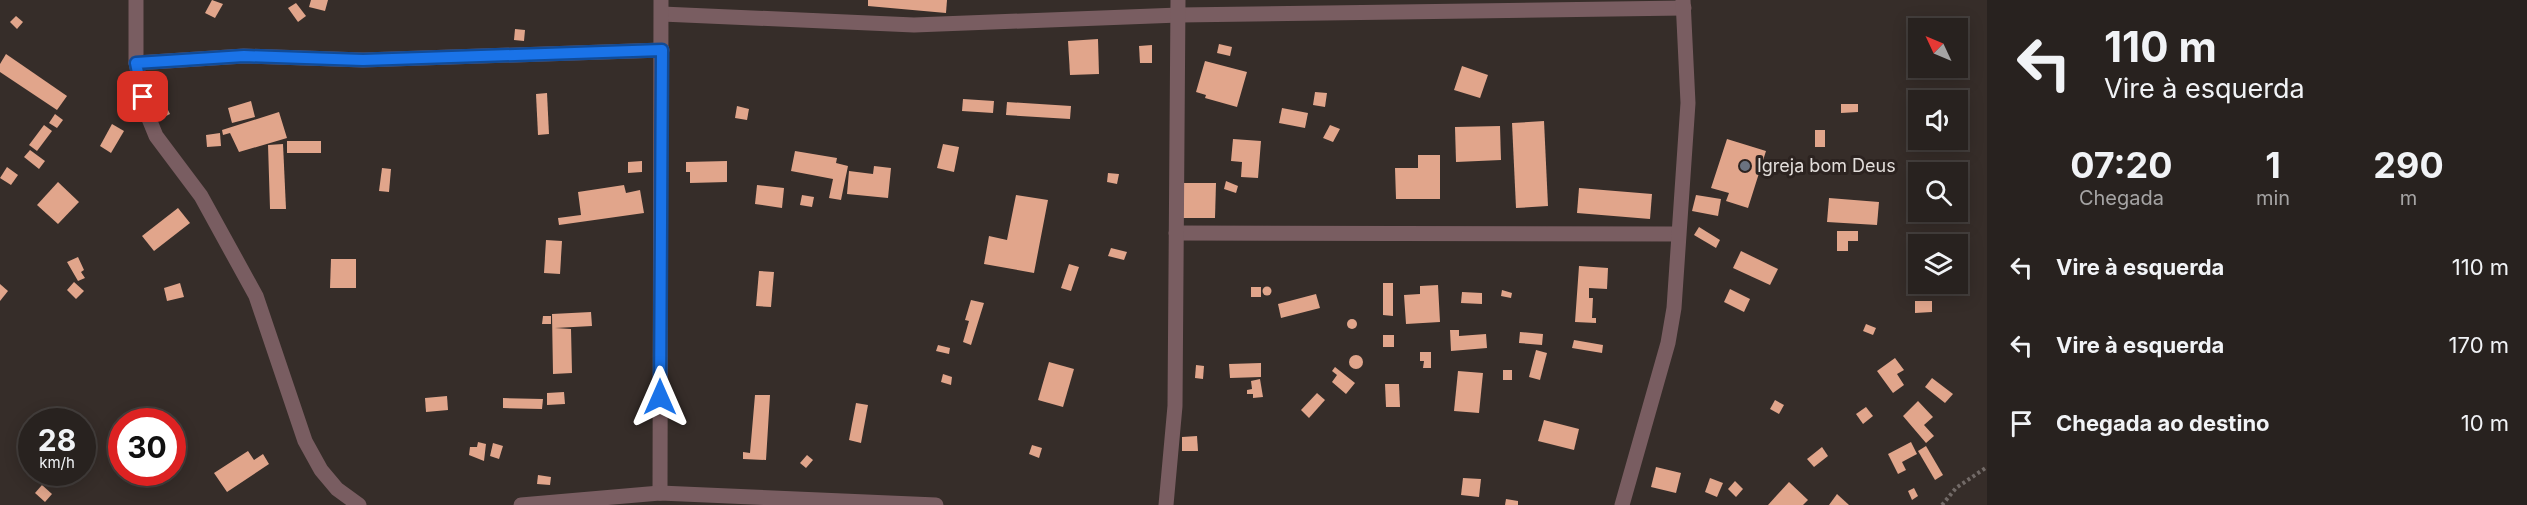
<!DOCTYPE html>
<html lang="pt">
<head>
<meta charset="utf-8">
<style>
	:root { --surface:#28221f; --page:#302a28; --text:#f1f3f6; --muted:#a5a4a4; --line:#443f3d }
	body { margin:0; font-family:Inter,sans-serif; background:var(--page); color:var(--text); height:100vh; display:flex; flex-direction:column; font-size:22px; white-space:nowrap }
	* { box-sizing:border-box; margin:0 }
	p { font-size:20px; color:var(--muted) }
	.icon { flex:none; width:33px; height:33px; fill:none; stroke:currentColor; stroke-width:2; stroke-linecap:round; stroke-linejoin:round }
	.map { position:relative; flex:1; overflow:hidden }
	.drawer { display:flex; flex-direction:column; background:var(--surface); width:540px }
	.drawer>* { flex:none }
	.top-card { background:#28221f; color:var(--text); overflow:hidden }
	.needle { width:39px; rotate:314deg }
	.tools { position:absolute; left:1908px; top:18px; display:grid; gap:12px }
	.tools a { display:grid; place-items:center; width:60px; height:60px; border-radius:0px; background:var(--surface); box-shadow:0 3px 15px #0003,0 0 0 2px var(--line); font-size:30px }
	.speed { position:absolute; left:18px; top:408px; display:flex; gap:12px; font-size:30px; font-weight:700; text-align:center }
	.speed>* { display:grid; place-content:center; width:78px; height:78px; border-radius:50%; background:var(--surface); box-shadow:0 3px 15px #0003,0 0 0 2px var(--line); line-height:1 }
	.speed small { font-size:15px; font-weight:400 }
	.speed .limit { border:9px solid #d22; background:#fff; color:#111 }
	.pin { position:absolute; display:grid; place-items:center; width:51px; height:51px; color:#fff; margin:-26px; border-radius:12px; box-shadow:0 3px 9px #0006 }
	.me { position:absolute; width:66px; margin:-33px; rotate:0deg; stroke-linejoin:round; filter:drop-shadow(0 0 4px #0008) }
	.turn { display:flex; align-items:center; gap:21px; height:126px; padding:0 18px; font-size:27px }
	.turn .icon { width:78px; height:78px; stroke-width:2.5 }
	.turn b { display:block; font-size:42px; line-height:51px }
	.eta { display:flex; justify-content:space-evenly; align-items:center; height:102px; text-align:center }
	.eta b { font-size:36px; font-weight:700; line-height:42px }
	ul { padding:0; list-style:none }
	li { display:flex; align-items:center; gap:18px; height:78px; padding:0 18px }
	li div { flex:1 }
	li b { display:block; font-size:22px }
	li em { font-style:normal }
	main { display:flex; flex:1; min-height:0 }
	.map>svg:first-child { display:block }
	.building { fill:#e1a58b }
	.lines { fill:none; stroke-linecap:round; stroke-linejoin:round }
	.path { stroke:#726a67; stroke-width:4; stroke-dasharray:3 3; stroke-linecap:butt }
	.minor { stroke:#795d61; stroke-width:15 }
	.route-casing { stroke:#114b97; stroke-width:15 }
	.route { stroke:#1a73e8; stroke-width:10 }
	.worship-dot { fill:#6b7280; stroke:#2c2320; stroke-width:2 }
	.labels { text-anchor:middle; stroke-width:6; stroke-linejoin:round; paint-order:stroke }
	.poi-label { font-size:18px; fill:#e3dedb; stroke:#2c2320; text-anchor:start }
</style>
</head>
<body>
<main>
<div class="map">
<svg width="1987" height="505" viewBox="0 0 1987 505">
	<rect width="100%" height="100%" fill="#362d29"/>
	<!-- building -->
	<g class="building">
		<polygon points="212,0 223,4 215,18 205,13"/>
		<polygon points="311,0 328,0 325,11 309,7"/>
		<polygon points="868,0 947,0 946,13 868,6"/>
		<polygon points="296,3 306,16 298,22 288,8"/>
		<polygon points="16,16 23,22 17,29 10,22"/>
		<polygon points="515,29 525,30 524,41 514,40"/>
		<polygon points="1098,39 1099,74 1070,75 1068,41"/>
		<polygon points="1219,44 1232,47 1230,56 1217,53"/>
		<polygon points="1152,45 1152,63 1140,63 1139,46"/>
		<polygon points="6,54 67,96 57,110 0,72 0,64"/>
		<polygon points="1205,61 1247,72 1237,107 1205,98 1206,95 1196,92"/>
		<polygon points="1462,66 1488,75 1480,98 1454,90"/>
		<polygon points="1315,92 1327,93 1325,107 1313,105"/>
		<polygon points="547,93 549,134 538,135 536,94"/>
		<polygon points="963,99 994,101 993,113 962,111"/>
		<polygon points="163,100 170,114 162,118 155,105"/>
		<polygon points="251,101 255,117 232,123 228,108"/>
		<polygon points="1007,102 1071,106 1070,119 1006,115"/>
		<polygon points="1841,104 1858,104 1858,112 1841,113"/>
		<polygon points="737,106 749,109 747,120 735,118"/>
		<polygon points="1282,108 1308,113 1305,128 1279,123"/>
		<polygon points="279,112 287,138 239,152 230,133 223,135 222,130"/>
		<polygon points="55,114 63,120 57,128 49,123"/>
		<polygon points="1544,121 1548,206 1516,208 1512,123"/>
		<polygon points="112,124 124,131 111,153 100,146"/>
		<polygon points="44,125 52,131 37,151 29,145"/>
		<polygon points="1330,125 1340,129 1333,142 1323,138"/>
		<polygon points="1500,126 1501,160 1456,162 1455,127"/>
		<rect x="1815" y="130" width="10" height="17"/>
		<polygon points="220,133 221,146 207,147 206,135"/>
		<polygon points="1233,139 1261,141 1258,178 1241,177 1242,162 1231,161"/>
		<polygon points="1727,139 1766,151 1748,208 1726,201 1729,193 1711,188"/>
		<rect x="287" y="141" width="34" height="12"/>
		<polygon points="283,144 286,209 270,209 268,145"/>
		<polygon points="943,144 959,147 954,172 937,168"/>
		<polygon points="30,150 45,161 39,169 24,157"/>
		<polygon points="795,151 837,158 836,163 848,166 841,200 829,198 833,179 791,171"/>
		<polygon points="1418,155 1440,155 1440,199 1396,199 1395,168 1418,168"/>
		<polygon points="642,161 642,172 628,173 628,162"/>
		<polygon points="727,161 727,182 690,183 690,172 686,172 686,162"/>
		<polygon points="874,166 891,168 888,198 847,194 849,171 873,174"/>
		<polygon points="7,167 18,175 11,185 0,178"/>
		<polygon points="382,168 391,169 389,192 379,191"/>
		<polygon points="1108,173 1119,174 1117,184 1107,182"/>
		<polygon points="1226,181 1238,186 1236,193 1224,189"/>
		<polygon points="58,182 79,202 58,224 37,205"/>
		<polygon points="1184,183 1216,183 1215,218 1183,218"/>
		<polygon points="624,185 626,193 640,190 644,213 559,225 558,218 581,215 578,192"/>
		<polygon points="757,185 784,188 782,208 755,204"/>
		<polygon points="1579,188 1652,194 1650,219 1577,213"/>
		<polygon points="802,195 814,197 812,207 800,205"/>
		<polygon points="1016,195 1048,200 1034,273 984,264 989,236 1007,240"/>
		<polygon points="1696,195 1721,199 1718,216 1692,211"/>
		<polygon points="1829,198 1879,202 1877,225 1827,222"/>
		<polygon points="178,208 190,223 154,251 142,236"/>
		<polygon points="1699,227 1720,240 1716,248 1694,235"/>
		<polygon points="1837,231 1858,231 1858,241 1848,241 1848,251 1837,251"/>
		<polygon points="546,240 562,241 560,274 544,273"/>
		<polygon points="1111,248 1127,252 1124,260 1108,256"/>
		<polygon points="1741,251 1778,269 1770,285 1733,268"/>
		<polygon points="78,257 84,270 81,272 85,278 78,281 67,262"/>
		<polygon points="331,259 356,259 356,288 330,288"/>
		<polygon points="1069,264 1079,267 1071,291 1061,288"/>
		<polygon points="1579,266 1608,268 1607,289 1589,288 1589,298 1593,298 1592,318 1596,318 1596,323 1575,322"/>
		<polygon points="759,271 774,272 771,307 756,306"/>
		<polygon points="74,282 84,291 76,299 67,290"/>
		<polygon points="180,283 184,297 167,301 164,288"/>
		<polygon points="1383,283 1393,283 1393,316 1383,315"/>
		<polygon points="0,284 8,291 0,301"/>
		<polygon points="1438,285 1440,322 1406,324 1404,295 1420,294 1420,286"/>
		<circle cx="1267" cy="291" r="4.5"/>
		<rect x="1251" y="287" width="10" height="10"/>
		<polygon points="1730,289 1750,299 1744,312 1724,302"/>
		<polygon points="1502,290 1512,293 1511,298 1501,296"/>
		<polygon points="1462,292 1482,293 1482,304 1461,303"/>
		<polygon points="1316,294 1320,308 1281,318 1278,304"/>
		<polygon points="971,300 984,303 971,345 963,342 969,321 965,320"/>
		<polygon points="1915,301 1932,301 1932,312 1915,313"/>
		<polygon points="591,312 592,326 555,328 571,329 572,373 553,374 552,314"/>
		<polygon points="543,316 551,316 551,324 542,324"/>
		<circle cx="1352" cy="324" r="5"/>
		<polygon points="1866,324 1876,328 1873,335 1863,331"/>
		<polygon points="1450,330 1459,330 1459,336 1486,334 1487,348 1451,351"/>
		<polygon points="1520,332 1543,334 1542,345 1519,343"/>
		<rect x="1383" y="335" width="11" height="12"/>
		<polygon points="1574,340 1603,345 1602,353 1572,348"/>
		<polygon points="938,345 950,348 949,354 936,351"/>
		<polygon points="1536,350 1547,353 1540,380 1529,377"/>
		<polygon points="1420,352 1431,352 1431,368 1423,368 1424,361 1420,361"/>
		<circle cx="1356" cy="362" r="7"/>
		<polygon points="1895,358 1904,370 1897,374 1904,385 1893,393 1877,371"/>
		<polygon points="1049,362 1074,369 1063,407 1038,400"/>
		<polygon points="1261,363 1261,377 1230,378 1229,364"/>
		<polygon points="1196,365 1204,366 1203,379 1195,378"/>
		<polygon points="1335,367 1355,383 1346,394 1332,382 1337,375 1332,371"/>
		<rect x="1503" y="370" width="9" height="10"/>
		<polygon points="1458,371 1483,373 1479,413 1454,411"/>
		<polygon points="943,374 952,377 951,385 941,382"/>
		<polygon points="1932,378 1953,394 1945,403 1925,387"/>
		<polygon points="1260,379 1263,397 1253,398 1253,394 1247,394 1247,390 1252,389 1251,381"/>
		<polygon points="1385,384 1399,384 1400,407 1386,407"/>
		<polygon points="564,392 565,404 547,405 547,393"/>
		<polygon points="1317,393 1325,400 1309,418 1301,410"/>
		<polygon points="755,395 770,395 766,460 743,459 743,452 750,453"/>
		<polygon points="447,396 448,410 426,412 425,398"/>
		<polygon points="503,398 543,399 542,409 503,408"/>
		<polygon points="1775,400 1784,405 1779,414 1770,409"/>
		<polygon points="1918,401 1933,417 1924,425 1934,436 1926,443 1903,416"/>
		<polygon points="856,403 868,405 861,443 849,440"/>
		<polygon points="1866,407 1873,416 1863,424 1856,414"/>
		<polygon points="1544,420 1579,429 1574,450 1538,441"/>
		<polygon points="1197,436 1198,451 1182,451 1182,437"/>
		<polygon points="478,442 486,444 484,461 469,455 470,447 477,447"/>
		<polygon points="1911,442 1917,454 1902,462 1906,470 1898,474 1888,454"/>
		<polygon points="493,443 503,446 499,459 490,456"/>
		<polygon points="1032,445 1042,448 1039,458 1029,454"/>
		<polygon points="1926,446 1943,475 1935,480 1918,451"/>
		<polygon points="1822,447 1828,456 1814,467 1807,459"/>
		<polygon points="248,451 254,460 263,454 269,464 227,492 214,473"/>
		<polygon points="807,455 813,460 806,468 800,463"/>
		<polygon points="1656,467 1681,473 1676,493 1651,487"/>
		<polygon points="538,475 551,477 550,485 537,484"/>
		<polygon points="1463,478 1481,479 1479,497 1461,495"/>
		<polygon points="1710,478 1723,483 1717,497 1705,492"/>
		<polygon points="1735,481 1743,489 1736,497 1728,489"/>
		<polygon points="1789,482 1808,500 1803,505 1768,505"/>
		<polygon points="42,485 52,494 45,502 35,493"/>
		<polygon points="1914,488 1918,496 1912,500 1908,491"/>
		<polygon points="1837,494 1849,505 1829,505"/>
		<polygon points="1506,499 1518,501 1518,505 1505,505"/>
	</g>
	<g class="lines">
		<!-- path -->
		<polyline class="path" points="1942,505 1956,488 1987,467"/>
		<!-- minor -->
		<g class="minor">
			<polyline points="136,0 136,63 147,114 156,136 201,196 256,296 305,441 321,470 337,489 359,505"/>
			<polyline points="662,14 914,25 1179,15 1684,8"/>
			<polyline points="136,63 244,56 363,60 662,50"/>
			<polyline points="1176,233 1677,234"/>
			<polyline points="660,493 661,0"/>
			<polyline points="521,505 660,493 936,505"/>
			<polyline points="1166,505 1175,406 1178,0"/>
			<polyline points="1622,505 1668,343 1674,308 1688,103 1683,0"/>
		</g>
	</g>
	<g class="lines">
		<!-- route casing -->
		<g class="route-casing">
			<polyline id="route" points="143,97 136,63 244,56 363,60 662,50 660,397"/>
		</g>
		<!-- route -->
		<use href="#route" class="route"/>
	</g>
	<!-- markers -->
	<circle class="worship-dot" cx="1745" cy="166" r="6"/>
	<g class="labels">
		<!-- poi labels -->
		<g class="poi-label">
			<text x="1757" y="172">Igreja bom Deus</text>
		</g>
	</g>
</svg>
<div class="tools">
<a><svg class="needle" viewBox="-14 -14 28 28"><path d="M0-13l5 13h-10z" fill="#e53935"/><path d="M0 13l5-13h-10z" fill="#a5a4a4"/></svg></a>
<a><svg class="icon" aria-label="sound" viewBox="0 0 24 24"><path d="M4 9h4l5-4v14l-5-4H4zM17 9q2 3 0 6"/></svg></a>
<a><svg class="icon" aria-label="search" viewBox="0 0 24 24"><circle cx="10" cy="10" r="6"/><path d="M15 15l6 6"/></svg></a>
<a><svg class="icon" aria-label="layers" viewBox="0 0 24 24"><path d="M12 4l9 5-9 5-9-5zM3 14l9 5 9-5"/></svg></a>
</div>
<div class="speed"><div>28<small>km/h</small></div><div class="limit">30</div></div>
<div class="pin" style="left:143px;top:97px;background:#d93025"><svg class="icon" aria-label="arrive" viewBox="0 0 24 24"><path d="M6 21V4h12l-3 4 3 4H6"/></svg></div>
<svg class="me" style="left:660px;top:397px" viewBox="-20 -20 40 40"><path d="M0-17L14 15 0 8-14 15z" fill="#1a73e8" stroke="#fff" stroke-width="4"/></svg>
</div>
<section class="drawer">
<div class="top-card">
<div class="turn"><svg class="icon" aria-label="left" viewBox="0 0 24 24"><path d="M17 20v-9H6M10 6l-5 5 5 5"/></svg><div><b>110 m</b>Vire à esquerda</div></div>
</div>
<div class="eta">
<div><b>07:20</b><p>Chegada</p></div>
<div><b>1</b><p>min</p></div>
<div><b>290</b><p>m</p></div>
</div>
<ul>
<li><svg class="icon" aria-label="left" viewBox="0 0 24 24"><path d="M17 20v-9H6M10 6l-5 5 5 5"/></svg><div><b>Vire à esquerda</b></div><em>110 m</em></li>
<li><svg class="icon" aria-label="left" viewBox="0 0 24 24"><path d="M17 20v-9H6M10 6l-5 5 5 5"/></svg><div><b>Vire à esquerda</b></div><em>170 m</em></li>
<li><svg class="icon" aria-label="arrive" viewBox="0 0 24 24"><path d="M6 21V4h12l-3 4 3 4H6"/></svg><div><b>Chegada ao destino</b></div><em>10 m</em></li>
</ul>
</section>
</main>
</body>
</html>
